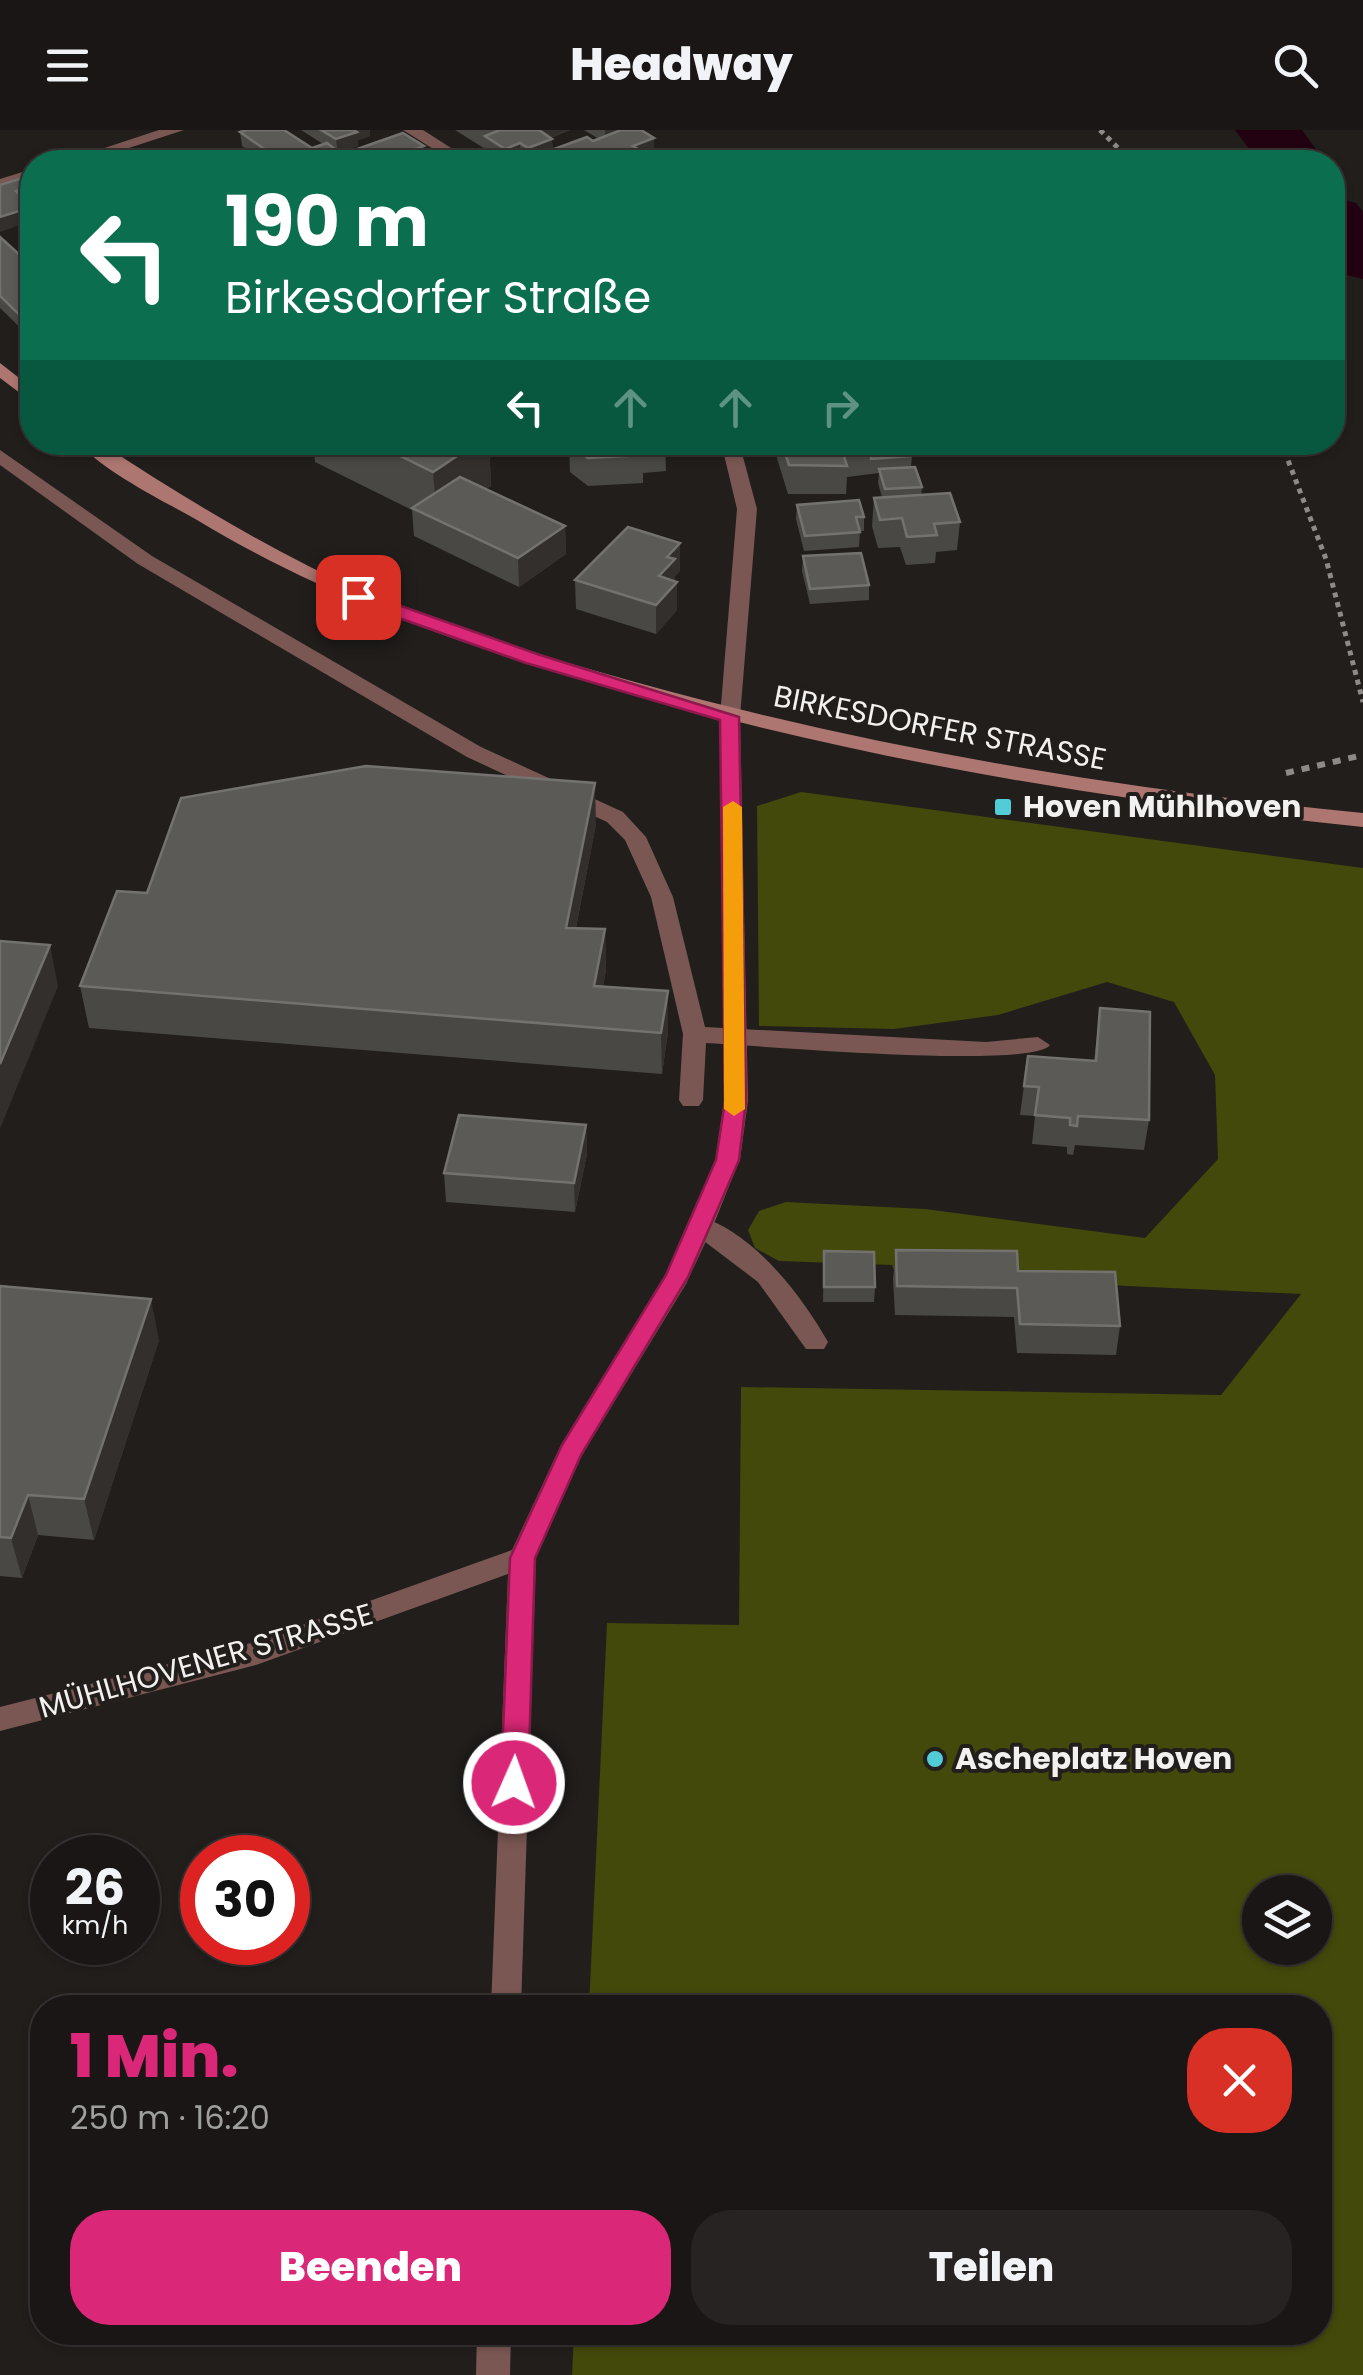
<!DOCTYPE html>
<html lang="de">
<head>
<meta charset="utf-8">
<style>
	:root { --surface:#191615; --page:#262322; --text:#f1f3f6; --muted:#9f9fa0; --line:#373534; --accent:#db2777 }
	body { margin:0; font-family:Poppins,sans-serif; background:var(--page); color:var(--text); height:100vh; display:flex; flex-direction:column; font-size:38px; white-space:nowrap }
	* { box-sizing:border-box; margin:0 }
	p { font-size:32px; color:var(--muted) }
	.icon { flex:none; width:55px; height:55px; fill:none; stroke:currentColor; stroke-width:2; stroke-linecap:round; stroke-linejoin:round }
	.map { position:relative; flex:1; overflow:hidden }
	.side { position:absolute; left:30px; top:1865px; width:1302px; height:350px; display:flex; flex-direction:column; background:var(--surface); border-radius:40px; box-shadow:0 2px 8px #0004,0 0 0 2px var(--line) }
	.side>* { flex:none }
	.guide { position:absolute; left:20px; top:20px; width:1325px; height:305px; border-radius:40px; box-shadow:0 2px 8px #0004,0 0 0 2px var(--line); background:#0b6e4f; color:#fff; overflow:hidden }
	.buttons { position:absolute; left:1242px; top:1745px; display:grid; gap:20px }
	.buttons a { display:grid; place-items:center; width:90px; height:90px; border-radius:50%; background:var(--surface); box-shadow:0 2px 8px #0004,0 0 0 2px var(--line); font-size:50px }
	.speed { position:absolute; left:30px; top:1705px; display:flex; gap:20px; font-size:50px; font-weight:700; text-align:center }
	.speed>* { display:grid; place-content:center; width:130px; height:130px; border-radius:50%; background:var(--surface); box-shadow:0 2px 8px #0004,0 0 0 2px var(--line); line-height:1 }
	.speed small { font-size:25px; font-weight:400 }
	.speed .limit { border:15px solid #d22; background:#fff; color:#111 }
	.pin { position:absolute; display:grid; place-items:center; width:85px; height:85px; color:#fff; margin:-42px; border-radius:20px; box-shadow:0 5px 15px #0006 }
	.me { position:absolute; width:110px; margin:-55px; rotate:2deg; stroke-linejoin:round; filter:drop-shadow(0 0 8px #0008) }
	.turn { display:flex; align-items:center; gap:35px; height:210px; padding:0 40px; font-size:45px }
	.turn .icon { width:130px; height:130px; stroke-width:2.5 }
	.turn b { display:block; font-size:70px; line-height:85px }
	.lanes { display:flex; align-items:center; height:95px; padding:0 40px; background:#0003; justify-content:center; gap:50px; direction:ltr }
	.lanes .off { opacity:.35 }
	.round { display:grid; place-items:center; flex:none; width:105px; height:105px; border-radius:40px; background:var(--page) }
	.headline { display:flex; align-items:center; justify-content:space-between; height:170px; padding:0 40px }
	h1 { font-size:60px; font-weight:800; line-height:75px; color:var(--accent) }
	.action { display:flex; gap:20px; margin-top:auto; padding:20px 40px }
	.action a { flex:1; height:115px; border-radius:40px; background:var(--accent); color:#fff; font-size:40px; font-weight:800; line-height:115px; text-align:center }
	.action a+a { background:var(--page); color:var(--text) }
	header { display:flex; justify-content:space-between; align-items:center; height:130px; padding:0 40px; background:var(--surface); font-size:45px; font-weight:800 }
	.map>svg:first-child { display:block }
	.green { fill:#43480b; fill-rule:evenodd }
	.lines { fill:none; stroke-linecap:round; stroke-linejoin:round }
	.river { fill:#220110; fill-rule:evenodd }
	.path-far1 { stroke:#8d8a88; stroke-width:5; stroke-dasharray:5 5; stroke-linecap:butt }
	.path { stroke:#8d8a88; stroke-width:6; stroke-dasharray:8 8; stroke-linecap:butt }
	.lane { fill:#7a5753; fill-rule:evenodd }
	.street { fill:#7a5753; fill-rule:evenodd }
	.secondary { fill:#ae7671; fill-rule:evenodd }
	.wall { fill:#4a4845 }
	.shaded-wall { fill:#322f2d }
	.building { fill:#5c5a57; stroke:#74726f; stroke-width:2.5 }
	.route { fill:#db2777; stroke:#8e194d; stroke-width:2.5 }
	.slow { fill:#f59e0b }
	.poi-dot { fill:#52ccd6; stroke:#211e1c; stroke-width:4 }
	.labels { text-anchor:middle; stroke-width:8; stroke-linejoin:round; paint-order:stroke }
	.street-label { font-size:30px; fill:#f3f1ef; stroke:#211e1c }
	.poi-label { font-size:30px; font-weight:bold; fill:#f3f1ef; stroke:#211e1c; text-anchor:start }
</style>
</head>
<body>
<header><svg class="icon" aria-label="menu" viewBox="0 0 24 24"><path d="M4 6h16M4 12h16M4 18h16"/></svg>Headway<svg class="icon" aria-label="search" viewBox="0 0 24 24"><circle cx="10" cy="10" r="6"/><path d="M15 15l6 6"/></svg></header>
<div class="map">
<svg width="1363" height="2245" viewBox="0 0 1363 2245">
	<rect width="100%" height="100%" fill="#211e1c"/>
	<!-- green -->
	<path class="green" d="M801 662 1363 738V2245H572L574 2203 1320 2202V1878L589 1877 607 1493 739 1495 741 1257 1221 1265 1301 1164 896 1145 892 1135 779 1131 755 1118 748 1100 759 1081 786 1072 925 1079 1145 1108 1218 1029 1215 945 1174 872 1107 852 998 885 894 899 759 896 757 676ZM1260 1762H1315V1818H1260Z"/>
	<g class="lines">
		<!-- river -->
		<g class="river">
			<polygon points="1235,0 1302,0 1325,32 1259,32"/>
			<polygon points="1332,67 1356,73 1363,82 1363,149 1339,143 1332,134"/>
		</g>
		<!-- path-far1 -->
		<g class="path-far1">
			<polyline points="1100,0 1132,32"/>
			<polyline points="1281,312 1326,429 1363,572"/>
		</g>
		<!-- path -->
		<polyline class="path" points="1286,643 1363,625"/>
		<!-- lane -->
		<g class="lane">
			<path d="M0 320 152 426 481 617 623 682 646 707 673 767 705 897 986 912 1038 907 1050 915C1031 940 753 915 706 913L703 970 699 976H683L679 970 683 904 651 767 625 710 607 692 467 627 138 434 0 335Z"/>
			<path d="M701 1087C754 1103 802 1166 828 1212L824 1219H806L758 1152 692 1102 689 1096Z"/>
		</g>
		<!-- street -->
		<g class="street">
			<polygon points="159,0 184,0 86,32 62,32"/>
			<polygon points="403,0 423,0 473,32 454,32"/>
			<polygon points="32,39 32,49 0,59 0,49"/>
			<polygon points="721,312 739,312 757,379 740,587 748,971 740,1029 713,1096 686,1154 582,1325 536,1428 521,1878 491,1878 508,1444 256,1535 0,1601 0,1577 255,1512 512,1420 561,1315 666,1144 689,1096 716,1029 724,971 720,587 737,379"/>
			<polygon points="477,2202 511,2202 510,2245 476,2245"/>
		</g>
		<!-- secondary -->
		<g class="secondary">
			<polygon points="0,233 32,258 32,272 0,248"/>
			<path d="M77 312H99C184 368 270 420 362 462 450 501 543 526 635 552 874 618 1116 659 1363 683V697C1117 672 875 632 637 565 480 521 338 475 197 390 158 368 108 344 77 312Z"/>
		</g>
	</g>
	<!-- wall -->
	<g class="wall">
		<polygon points="240,0 284,0 312,18 323,14 301,0 370,0 370,6 358,10 358,16 337,22 337,26 425,32 266,32 242,16 240,2 242,2"/>
		<polygon points="455,0 570,0 551,8 553,19 599,9 584,0 641,0 654,32 541,32 541,29 546,27 546,25 529,32 521,27 506,32"/>
		<polygon points="0,107 32,136 32,209 0,178"/>
		<polygon points="313,312 489,312 491,356 486,359 565,396 566,424 519,457 414,406 412,380 315,332"/>
		<polygon points="665,312 666,341 643,343 643,353 588,356 570,342 569,314"/>
		<polygon points="772,312 887,312 912,326 911,337 922,357 921,365 960,392 957,420 936,422 935,433 906,435 900,417 878,418 872,396 874,368 882,367 878,353 879,343 847,347 846,364 788,364"/>
		<polygon points="797,375 864,387 864,401 860,401 859,417 804,421 796,389"/>
		<polygon points="803,426 869,455 869,470 810,474 802,441"/>
		<polygon points="680,441 675,446 675,451 677,452 677,480 656,504 576,479 575,450"/>
		<polygon points="596,694 576,798 605,799 606,840 603,856 668,861 668,902 662,944 89,898 80,856 147,763"/>
		<polygon points="1100,878 1149,990 1144,1020 1075,1015 1073,1025 1067,1024 1067,1017 1032,1014 1035,986 1020,985 1028,926 1094,931"/>
		<polygon points="586,995 587,1024 575,1082 446,1072 444,1043"/>
		<polygon points="896,1120 1018,1141 1120,1196 1116,1225 1017,1223 1014,1187 895,1185 893,1149"/>
		<polygon points="824,1121 875,1157 874,1172 823,1172"/>
		<polygon points="0,1156 159,1210 94,1410 38,1405 22,1448 0,1446"/>
	</g>
	<!-- shaded-wall -->
	<g class="shaded-wall">
		<polygon points="352,0 370,0 370,6 358,10 358,16 338,23 336,9"/>
		<polygon points="538,0 570,0 539,13"/>
		<polygon points="605,0 634,0 606,13"/>
		<polygon points="654,8 654,32 633,32 633,16"/>
		<polygon points="552,9 553,22 546,22 546,25 529,32 528,18"/>
		<polygon points="520,13 521,27 506,32 505,19"/>
		<polygon points="424,16 425,32 358,32"/>
		<polygon points="336,20 337,30 334,27 334,32 302,32"/>
		<polygon points="32,56 32,71 18,75 16,61"/>
		<polygon points="32,77 32,91 0,102 0,87"/>
		<polygon points="478,312 489,312 491,356 439,390 437,389 433,342"/>
		<polygon points="565,396 566,424 519,457 518,428"/>
		<polygon points="680,413 680,441 675,446 675,455 677,452 677,480 656,504 656,475 659,446 667,427"/>
		<polygon points="595,653 596,694 568,839 566,798"/>
		<polygon points="605,799 606,840 595,897 594,856"/>
		<polygon points="50,815 58,856 0,999 0,934"/>
		<polygon points="668,861 668,902 662,944 661,903"/>
		<polygon points="586,995 587,1024 575,1082 574,1053"/>
		<polygon points="151,1169 159,1210 94,1410 84,1369"/>
		<polygon points="28,1365 38,1405 22,1448 11,1408"/>
	</g>
	<!-- building -->
	<g class="building">
		<polygon points="247,0 284,0 312,18 327,13 336,20 302,32 295,32 287,27 280,30 240,2"/>
		<polygon points="321,0 354,0 357,2 336,9"/>
		<polygon points="500,0 539,0 552,9 528,18 520,13 505,19 485,6"/>
		<polygon points="621,0 641,0 654,8 633,16 653,28 640,32 547,32 541,29 551,25 546,22 587,7 593,11"/>
		<polygon points="403,3 424,16 379,32 337,32 340,31 334,27"/>
		<polygon points="32,45 32,56 16,61 32,77 0,87 0,55"/>
		<polygon points="0,107 32,136 32,197 0,166"/>
		<polygon points="372,312 478,312 433,342"/>
		<polygon points="570,312 665,312 666,313 640,315 643,325 588,328 569,314"/>
		<polygon points="781,312 870,312 872,317 842,320 847,336 789,335"/>
		<polygon points="870,312 906,313 912,326 871,329 872,317"/>
		<polygon points="915,337 922,357 885,359 879,339"/>
		<polygon points="460,347 565,396 518,428 412,378"/>
		<polygon points="950,363 960,392 934,394 937,405 907,407 902,388 880,390 874,368"/>
		<polygon points="859,370 864,387 856,387 860,402 805,406 797,375"/>
		<polygon points="628,397 680,413 667,427 675,429 659,446 677,452 656,475 575,450"/>
		<polygon points="861,423 869,455 810,459 803,426"/>
		<polygon points="366,636 595,653 566,798 605,799 594,856 668,861 661,903 80,856 117,761 147,763 181,668"/>
		<polygon points="0,811 50,815 0,934"/>
		<polygon points="1100,878 1150,882 1149,990 1078,986 1077,996 1070,995 1070,988 1035,985 1039,957 1024,956 1028,926 1096,931"/>
		<polygon points="459,985 586,995 574,1053 444,1043"/>
		<polygon points="896,1120 1017,1121 1018,1141 1115,1142 1120,1196 1020,1194 1017,1158 897,1156"/>
		<polygon points="824,1121 874,1122 875,1157 824,1157"/>
		<polygon points="0,1156 151,1169 84,1369 28,1365 11,1408 0,1407"/>
	</g>
	<!-- route -->
	<polygon class="route" points="351,463 364,463 540,525 739,587 746,971 739,1030 688,1147 581,1325 535,1428 528,1653 524,1661 505,1661 501,1653 510,1428 562,1315 666,1145 716,1030 725,971 720,590 526,533 351,471"/>
	<!-- slow -->
	<polygon class="slow" points="733,671 742,677 745,979 734,986 724,979 723,677"/>
	<!-- markers -->
	<g class="poi-dot">
		<rect x="993" y="667" width="20" height="20" rx="5"/>
		<circle cx="935" cy="1629" r="10"/>
	</g>
	<g class="labels">
		<!-- street labels -->
		<g class="street-label">
			<text transform="translate(940 598) rotate(11)" y="10">BIRKESDORFER STRASSE</text>
			<text transform="translate(206 1531) rotate(-16)" y="10">MÜHLHOVENER STRASSE</text>
		</g>
		<!-- poi labels -->
		<g class="poi-label">
			<text x="1023" y="687">Hoven Mühlhoven</text>
			<text x="955" y="1639">Ascheplatz Hoven</text>
		</g>
	</g>
</svg>
<div class="buttons">
<a><svg class="icon" aria-label="layers" viewBox="0 0 24 24"><path d="M12 4l9 5-9 5-9-5zM3 14l9 5 9-5"/></svg></a>
</div>
<div class="speed"><div>26<small>km/h</small></div><div class="limit">30</div></div>
<div class="pin" style="left:358px;top:467px;background:#d93025"><svg class="icon" aria-label="arrive" viewBox="0 0 24 24"><path d="M6 21V4h12l-3 4 3 4H6"/></svg></div>
<svg class="me" style="left:514px;top:1653px" viewBox="-20 -20 40 40"><circle r="17" fill="#db2777" stroke="#fff" stroke-width="3"/><path d="M0-11L8 9 0 5-8 9z" fill="#fff"/></svg>
<div class="guide">
<div class="turn"><svg class="icon" aria-label="left" viewBox="0 0 24 24"><path d="M17 20v-9H6M10 6l-5 5 5 5"/></svg><div><b>190 m</b>Birkesdorfer Straße</div></div>
<div class="lanes"><svg class="icon" aria-label="left" viewBox="0 0 24 24"><path d="M17 20v-9H6M10 6l-5 5 5 5"/></svg><svg class="icon off" aria-label="ahead" viewBox="0 0 24 24"><path d="M12 20V5M6 11l6-6 6 6"/></svg><svg class="icon off" aria-label="ahead" viewBox="0 0 24 24"><path d="M12 20V5M6 11l6-6 6 6"/></svg><svg class="icon off" aria-label="right" viewBox="0 0 24 24"><path d="M7 20v-9h11M14 6l5 5-5 5"/></svg></div>
</div>
<section class="side">
<div class="headline"><div><h1>1 Min.</h1><p>250 m · 16:20</p></div><a class="round" style="background:#d93025;color:#fff"><svg class="icon" aria-label="close" viewBox="0 0 24 24"><path d="M6 6l12 12M18 6L6 18"/></svg></a></div>
<div class="action"><a>Beenden</a><a>Teilen</a></div>
</section>
</div>
</body>
</html>
